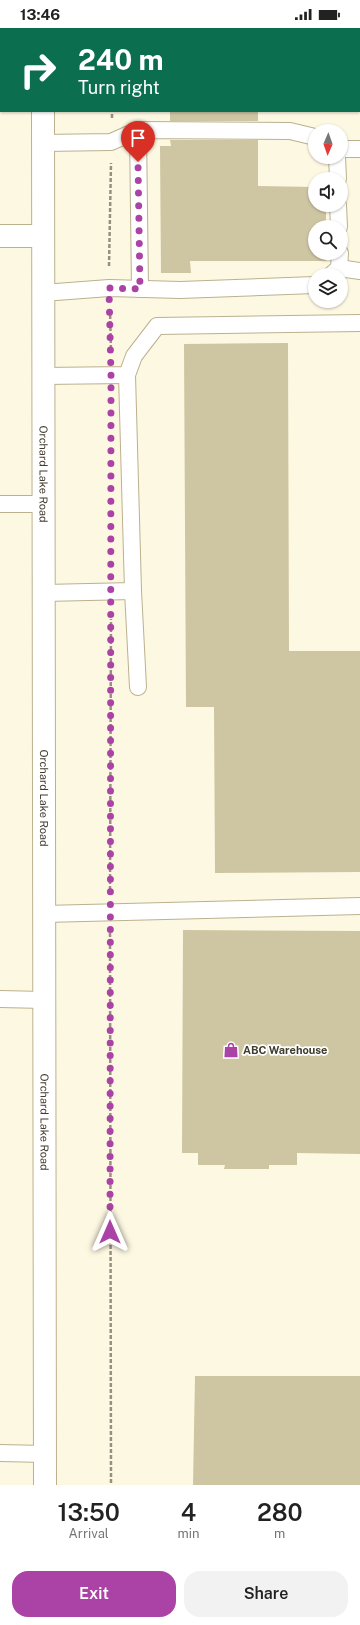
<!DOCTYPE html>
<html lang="en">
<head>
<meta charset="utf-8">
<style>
	:root { --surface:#fff; --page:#f2f2f2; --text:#222; --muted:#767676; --accent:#ab43a6 }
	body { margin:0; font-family:"Public Sans",sans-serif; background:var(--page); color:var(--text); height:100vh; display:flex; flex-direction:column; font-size:15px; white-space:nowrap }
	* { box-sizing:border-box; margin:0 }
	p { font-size:13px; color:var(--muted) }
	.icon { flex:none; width:22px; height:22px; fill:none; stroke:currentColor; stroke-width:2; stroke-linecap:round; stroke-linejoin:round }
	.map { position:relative; height:1457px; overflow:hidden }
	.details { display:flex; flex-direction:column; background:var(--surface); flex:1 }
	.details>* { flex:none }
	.guide { position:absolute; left:0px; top:0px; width:360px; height:84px; box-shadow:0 1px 3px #0004; background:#0b6e4f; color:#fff; overflow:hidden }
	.needle { width:26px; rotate:182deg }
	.tools { position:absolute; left:308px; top:96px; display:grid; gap:8px }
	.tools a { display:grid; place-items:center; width:40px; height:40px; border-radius:50%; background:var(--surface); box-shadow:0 1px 3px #0004; font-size:20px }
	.pin { position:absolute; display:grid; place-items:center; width:34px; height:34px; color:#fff; margin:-41px -17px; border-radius:50% 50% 50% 0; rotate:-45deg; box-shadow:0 0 4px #0007 }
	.pin .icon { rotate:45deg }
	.me { position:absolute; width:44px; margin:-22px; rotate:0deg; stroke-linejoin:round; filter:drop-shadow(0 0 3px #0008) }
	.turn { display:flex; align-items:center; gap:14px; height:84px; padding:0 12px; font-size:18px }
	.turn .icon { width:52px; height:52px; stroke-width:2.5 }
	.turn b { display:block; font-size:28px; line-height:34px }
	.eta { display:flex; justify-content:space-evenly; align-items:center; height:68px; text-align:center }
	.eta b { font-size:24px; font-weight:600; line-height:28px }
	.primary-button { display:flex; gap:8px; margin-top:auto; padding:8px 12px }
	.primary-button a { flex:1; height:46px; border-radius:16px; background:var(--accent); color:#fff; font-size:16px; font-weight:600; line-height:46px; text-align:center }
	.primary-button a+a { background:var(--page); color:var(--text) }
	.status { display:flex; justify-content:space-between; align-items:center; height:28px; padding:0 20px; background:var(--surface); direction:ltr }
	.status svg { height:11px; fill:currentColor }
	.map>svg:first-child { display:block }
	.building { fill:#cec5a2 }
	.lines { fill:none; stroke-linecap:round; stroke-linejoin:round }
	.service-casing { stroke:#bbb18f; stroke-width:18 }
	.minor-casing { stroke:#bbb18f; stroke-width:24 }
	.secondary-casing { stroke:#bbb18f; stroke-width:24 }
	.path { stroke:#95907f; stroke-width:2.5; stroke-dasharray:4 2; stroke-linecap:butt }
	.service { stroke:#fff; stroke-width:16 }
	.minor { stroke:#fff; stroke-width:22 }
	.secondary { stroke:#fff; stroke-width:22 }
	.route { stroke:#ab43a6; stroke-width:7; stroke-dasharray:0 12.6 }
	.labels { text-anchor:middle; stroke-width:3.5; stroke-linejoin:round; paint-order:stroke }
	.street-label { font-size:11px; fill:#3f3b2d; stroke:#fff }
	.poi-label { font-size:11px; font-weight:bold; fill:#3f3b2d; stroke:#fff; text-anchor:start }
</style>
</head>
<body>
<div class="status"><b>13:46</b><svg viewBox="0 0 49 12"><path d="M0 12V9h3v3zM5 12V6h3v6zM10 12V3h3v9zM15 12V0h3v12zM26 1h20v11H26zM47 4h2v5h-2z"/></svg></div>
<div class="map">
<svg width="360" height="1457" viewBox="0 0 360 1457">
	<rect width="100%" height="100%" fill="#fdf8e2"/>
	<!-- building -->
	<g class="building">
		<rect x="170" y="83" width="88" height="10"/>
		<polygon points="170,112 258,112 258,158 315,159 315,177 326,177 326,199 315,199 315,225 326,225 326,233 190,233 191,245 161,245 160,118 171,118"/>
		<polygon points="288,315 289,623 360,623 360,844 215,845 214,679 186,679 184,316"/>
		<polygon points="183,902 360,903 360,1126 297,1125 297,1137 269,1137 269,1141 224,1141 225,1137 198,1137 198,1125 182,1125"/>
		<polygon points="195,1348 360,1348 360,1457 193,1457"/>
	</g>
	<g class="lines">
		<!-- service casing -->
		<g class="service-casing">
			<g id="service">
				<polyline points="256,0 256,1"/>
				<polyline points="359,29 360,29"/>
				<polyline points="138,102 140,261"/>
				<polyline points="43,115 111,114 138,102 290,103 315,109"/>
				<polyline points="341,121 360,121"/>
				<polyline points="337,129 338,151"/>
				<polyline points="338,177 339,199"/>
				<polyline points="339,240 360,243"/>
				<polyline points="331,247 339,240 340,225"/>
				<polyline points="43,265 109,260 180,262 315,257"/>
				<polyline points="127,347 133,563"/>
				<polyline points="43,348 127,347 134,328 157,298 360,295"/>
				<polyline points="0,476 43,476"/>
				<polyline points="44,565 133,563 138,659"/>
				<polyline points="44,886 360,878"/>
				<polyline points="0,971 44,972"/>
				<polyline points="0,1425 45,1426"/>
			</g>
		</g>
		<!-- minor casing -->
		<g class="minor-casing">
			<polyline id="minor" points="0,208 43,208"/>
		</g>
		<!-- secondary casing -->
		<g class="secondary-casing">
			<g id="secondary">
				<polyline points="43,1 43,0"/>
				<path id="s1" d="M43 83 45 1457"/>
			</g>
		</g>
		<!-- path -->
		<g class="path">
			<polyline points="108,0 108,1"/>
			<polyline points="112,90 112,83"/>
			<polyline points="109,238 111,135"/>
			<polyline points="110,281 111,324"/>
			<polyline points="110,862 111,591"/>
			<polyline points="110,905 111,1457"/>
		</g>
		<!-- service -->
		<use href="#service" class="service"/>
		<!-- minor -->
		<use href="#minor" class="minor"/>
		<!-- secondary -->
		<use href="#secondary" class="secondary"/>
	</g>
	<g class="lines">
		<!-- route -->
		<polyline class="route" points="110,1204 111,347 109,262 109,260 140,261 138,134"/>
	</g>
	<!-- icons -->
	<defs>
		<g id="shop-bare" transform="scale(1.2)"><path d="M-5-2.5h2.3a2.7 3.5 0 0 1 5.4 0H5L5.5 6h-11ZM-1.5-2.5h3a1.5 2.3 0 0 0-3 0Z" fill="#ab43a6" stroke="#fff" stroke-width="2.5" paint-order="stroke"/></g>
	</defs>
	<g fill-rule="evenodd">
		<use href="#shop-bare" x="231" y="1022"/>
	</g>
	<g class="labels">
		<!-- street labels -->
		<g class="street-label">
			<text dy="4" stroke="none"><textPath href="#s1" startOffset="363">Orchard Lake Road</textPath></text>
			<text dy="4" stroke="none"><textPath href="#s1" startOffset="687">Orchard Lake Road</textPath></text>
			<text dy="4" stroke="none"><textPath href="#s1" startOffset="1011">Orchard Lake Road</textPath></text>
		</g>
		<!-- poi labels -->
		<g class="poi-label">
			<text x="243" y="1026">ABC Warehouse</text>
		</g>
	</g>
</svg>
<div class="tools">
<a><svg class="needle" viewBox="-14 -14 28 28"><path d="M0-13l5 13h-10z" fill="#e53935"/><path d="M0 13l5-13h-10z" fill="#767676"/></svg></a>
<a><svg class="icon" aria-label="sound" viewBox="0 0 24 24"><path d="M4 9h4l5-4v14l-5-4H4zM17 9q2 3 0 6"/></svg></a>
<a><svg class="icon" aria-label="search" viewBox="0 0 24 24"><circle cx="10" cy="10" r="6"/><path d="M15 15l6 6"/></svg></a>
<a><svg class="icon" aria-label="layers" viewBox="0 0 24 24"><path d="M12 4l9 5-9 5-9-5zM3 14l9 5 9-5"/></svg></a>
</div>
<div class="pin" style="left:138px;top:134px;background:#d93025"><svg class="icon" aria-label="arrive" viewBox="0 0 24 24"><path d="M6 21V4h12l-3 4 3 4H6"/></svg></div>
<svg class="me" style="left:110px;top:1204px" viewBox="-20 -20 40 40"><path d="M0-17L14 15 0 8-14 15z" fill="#ab43a6" stroke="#fff" stroke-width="4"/></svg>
<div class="guide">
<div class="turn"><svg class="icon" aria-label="right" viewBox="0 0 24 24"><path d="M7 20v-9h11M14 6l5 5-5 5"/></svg><div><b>240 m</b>Turn right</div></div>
</div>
</div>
<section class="details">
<div class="eta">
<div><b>13:50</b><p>Arrival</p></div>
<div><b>4</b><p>min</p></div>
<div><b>280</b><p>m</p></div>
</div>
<div class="primary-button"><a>Exit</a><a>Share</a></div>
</section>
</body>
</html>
